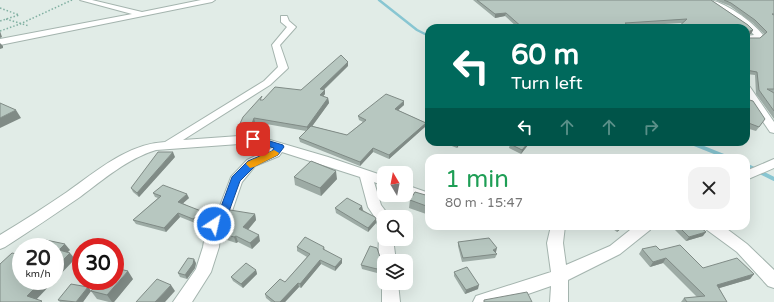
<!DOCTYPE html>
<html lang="en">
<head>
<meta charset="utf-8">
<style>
	:root { --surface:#fff; --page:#f2f2f2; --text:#222; --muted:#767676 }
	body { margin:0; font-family:"Varela Round",sans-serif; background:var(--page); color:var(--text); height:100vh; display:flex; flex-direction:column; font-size:15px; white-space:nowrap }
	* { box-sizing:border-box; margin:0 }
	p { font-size:13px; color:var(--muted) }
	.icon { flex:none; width:22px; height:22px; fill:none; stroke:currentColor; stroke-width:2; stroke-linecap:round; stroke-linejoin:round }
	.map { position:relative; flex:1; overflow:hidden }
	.panel { position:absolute; left:425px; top:154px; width:325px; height:76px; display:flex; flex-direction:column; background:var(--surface); border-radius:12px; box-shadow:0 4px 16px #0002 }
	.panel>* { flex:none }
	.guide { position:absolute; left:425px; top:24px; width:325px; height:122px; border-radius:12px; box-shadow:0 4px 16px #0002; background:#00695c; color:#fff; overflow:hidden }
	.needle { width:26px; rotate:350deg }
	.buttons { position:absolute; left:377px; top:166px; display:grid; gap:8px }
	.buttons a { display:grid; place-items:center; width:36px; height:36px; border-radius:8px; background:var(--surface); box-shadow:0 4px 16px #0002; font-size:20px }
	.speed { position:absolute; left:12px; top:238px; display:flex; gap:8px; font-size:20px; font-weight:700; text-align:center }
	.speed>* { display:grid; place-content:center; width:52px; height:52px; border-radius:50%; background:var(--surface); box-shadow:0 4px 16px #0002; line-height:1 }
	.speed small { font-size:10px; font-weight:400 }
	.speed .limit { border:6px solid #d22; background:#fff; color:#111 }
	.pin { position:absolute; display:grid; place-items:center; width:34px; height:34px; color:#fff; margin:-17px; border-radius:8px; box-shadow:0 2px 6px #0006 }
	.me { position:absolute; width:44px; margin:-22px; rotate:35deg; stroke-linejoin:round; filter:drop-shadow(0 0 3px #0008) }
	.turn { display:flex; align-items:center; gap:14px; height:84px; padding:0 20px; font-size:18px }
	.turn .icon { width:52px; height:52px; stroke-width:2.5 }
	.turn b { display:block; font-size:28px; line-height:34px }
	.lanes { display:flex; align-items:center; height:38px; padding:0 20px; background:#0003; justify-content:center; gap:20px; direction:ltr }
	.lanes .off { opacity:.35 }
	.round { display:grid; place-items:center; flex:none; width:42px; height:42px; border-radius:12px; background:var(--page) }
	.overview { display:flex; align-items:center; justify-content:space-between; height:68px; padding:0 20px }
	h1 { font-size:24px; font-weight:600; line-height:30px; color:#1e9e55 }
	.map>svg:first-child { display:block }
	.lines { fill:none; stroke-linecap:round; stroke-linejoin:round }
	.stream-far1 { stroke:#88c6d2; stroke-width:2.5 }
	.stream { stroke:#88c6d2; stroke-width:4 }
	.minor-casing { stroke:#a4b4ae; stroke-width:2 }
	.path { stroke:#81b0a2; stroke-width:1.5; stroke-dasharray:1.5 2; stroke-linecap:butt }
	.minor { fill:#fff; fill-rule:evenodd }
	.wall { fill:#9daba5 }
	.shaded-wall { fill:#808b86 }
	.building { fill:#b7c7c0; stroke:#808b86 }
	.route { fill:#1a73e8; stroke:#114b97 }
	.slow { fill:#f59e0b }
</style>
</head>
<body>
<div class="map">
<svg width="774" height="302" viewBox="0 0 774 302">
	<rect width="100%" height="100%" fill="#e1ece7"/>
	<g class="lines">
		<!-- stream-far1 -->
		<polyline class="stream-far1" points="379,0 417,30 429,36"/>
		<!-- stream -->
		<g class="stream">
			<polyline points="689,142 729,158"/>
			<polyline points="746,165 774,179"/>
		</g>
		<!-- minor casing -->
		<g class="minor-casing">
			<g id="minor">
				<polygon points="80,0 92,0 142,12 201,0 215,0 212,2 0,45 0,39 132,14"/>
				<path d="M707 0C723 0 753 22 763 35L758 40H746V36L754 35 747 27Z"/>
				<path d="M281 16H287L289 21 296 27 280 45 288 68 286 70 270 85 183 140 253 135 328 157 384 176V186L374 182 381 205 390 217H384V230L379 228 376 219 368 207 360 177 282 152 279 156 255 166 242 182 231 214 221 226 219 247 211 272 192 302H173L196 269 203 247 207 224 218 211 231 177 247 160 272 148 253 143 156 150C127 159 104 179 80 197 55 214 30 231 5 247L0 249V235C23 221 45 207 67 192 97 171 127 144 165 142L264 81 278 67 272 45 287 27 281 22Z"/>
				<polygon points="746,86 750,87 774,122 774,133 770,132 746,97"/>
				<polygon points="774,159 774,168 746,180 746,171"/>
				<polygon points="406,185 429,193 429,203 406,195"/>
				<polygon points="551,226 565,226 563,243 566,265 610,246 635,226 652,226 650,230 620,254 568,280 568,302 550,302 551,286 505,302 473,302 476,296 551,272 547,243"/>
				<polygon points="705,226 723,226 747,244 774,270 774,288 768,286 737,252 707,230"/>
				<path d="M384 234V239H393L396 261H384V266C378 261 377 242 381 235Z"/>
				<polygon points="384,278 384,283 398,283 400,302 382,302 382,283"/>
			</g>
		</g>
		<!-- path -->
		<g class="path">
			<polyline points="0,8 19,15 0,21"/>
			<polyline points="6,19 29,26"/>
			<polyline points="635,28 646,25"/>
			<polyline points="0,31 20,24 72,0"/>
		</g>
		<!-- minor -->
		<use href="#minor" class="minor"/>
	</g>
	<!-- wall -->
	<g class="wall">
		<polygon points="473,0 711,0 748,25 753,30 751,34 747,35 747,38 760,38 764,34 753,23 730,6 715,0 774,0 774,119 756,94 755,75 746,74 746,28 677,28 683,23 628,26 631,28 518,28 505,16 495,18"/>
		<polygon points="348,66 324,90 325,90 325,94 323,96 328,98 329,103 312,126 347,135 363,122 359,120 358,116 404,101 404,105 398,110 426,123 426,126 389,159 373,152 360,166 300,142 299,138 306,131 255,122 251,134 239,135 237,130 263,100 301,90"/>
		<polygon points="746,99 765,119 756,131 746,128"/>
		<polygon points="444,142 461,142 457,148 444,143"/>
		<polygon points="510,144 528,145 521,154 509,148"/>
		<polygon points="175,157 139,197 133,192 131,188"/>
		<polygon points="294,177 337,179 321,196 295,185"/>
		<polygon points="153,193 189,198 183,203 203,215 195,223 180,217 166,232 136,224 133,220 158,198 155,197"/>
		<polygon points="429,196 429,215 409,208 410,200"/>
		<polygon points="335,208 363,210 376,219 376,223 368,232 336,213"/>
		<polygon points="255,214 256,220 248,230 260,241 252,249 238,242 236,243 221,238 219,232"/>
		<polygon points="609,226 624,226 617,232"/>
		<polygon points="678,226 703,236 686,241 675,230"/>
		<polygon points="458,242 496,252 495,252 497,254 495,258 462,262 458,246"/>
		<polygon points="297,247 324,247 325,250 342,263 335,271 321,264 301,288 299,287 285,302 271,302 266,298 265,294 285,282 307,257 297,251"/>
		<polygon points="642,249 660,250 703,268 754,274 750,279 719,288 727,302 681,302 684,298 697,297 663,263 650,267 639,254"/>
		<polygon points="196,263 195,268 187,279 180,277 178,273"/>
		<polygon points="381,264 377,273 362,269 361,265"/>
		<polygon points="256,270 257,274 243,288 233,281 231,277"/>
		<polygon points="454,272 478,289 465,294 454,276"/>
		<polygon points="133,279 114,302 109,302 97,299 91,291 83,302 60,302 58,300 88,287 91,291"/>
	</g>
	<!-- shaded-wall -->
	<g class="shaded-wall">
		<polygon points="506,13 505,16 495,18 495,14"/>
		<polygon points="753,30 751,34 746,35 747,32"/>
		<polygon points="0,31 2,37 0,38"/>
		<polygon points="0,43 3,46 3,48 0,49"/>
		<polygon points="348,62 348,66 320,93 320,89"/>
		<polygon points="325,90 325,94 320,100 320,95"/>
		<polygon points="328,98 329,103 308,132 307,127"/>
		<polygon points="404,101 404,105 395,113 395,109"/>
		<polygon points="16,110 21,118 0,128 0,118"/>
		<polygon points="254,118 255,122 251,134 250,129"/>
		<polygon points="426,123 426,126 389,159 389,155"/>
		<polygon points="459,142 461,142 457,148 457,144"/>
		<polygon points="529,142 528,145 521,154 522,150"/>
		<polygon points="373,148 373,152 360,166 360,162"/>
		<polygon points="173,152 175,157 139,197 137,193"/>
		<polygon points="336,171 337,179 321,196 320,188"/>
		<polygon points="187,194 189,198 180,206 178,202"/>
		<polygon points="362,206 363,210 360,213 359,209"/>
		<polygon points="201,211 203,215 195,223 193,219"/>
		<polygon points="178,213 180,217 166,232 164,228"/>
		<polygon points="255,214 256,220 245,233 243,227"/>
		<polygon points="376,219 376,223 368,232 368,228"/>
		<polygon points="621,226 624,226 617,232 619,227"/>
		<polygon points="706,232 703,236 686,241 689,237"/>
		<polygon points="259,235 260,241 252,249 250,243"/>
		<polygon points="236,236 238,242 236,243 234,237"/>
		<polygon points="65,244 70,250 64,256 59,250"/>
		<polygon points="497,248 496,252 492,254 493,250"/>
		<polygon points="70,253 75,259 55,280 55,268"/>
		<polygon points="666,258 663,263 650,267 653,262"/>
		<polygon points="194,259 196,263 195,268 187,279 185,275"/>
		<polygon points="342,259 342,263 335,271 335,267"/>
		<polygon points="320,260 321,264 301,288 300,284"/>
		<polygon points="381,260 381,264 377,273 377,269"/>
		<polygon points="256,270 257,274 243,288 241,284"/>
		<polygon points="128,271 133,279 114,302 112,302 107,295"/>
		<polygon points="754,274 750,279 713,290 717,285"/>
		<polygon points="42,281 54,281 34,302 27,296"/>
		<polygon points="298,283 299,287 285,302 280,302"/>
		<polygon points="171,285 175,291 165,302 155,302"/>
		<polygon points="479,285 478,289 465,294 466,290"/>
		<polygon points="88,287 91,291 83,302 76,302"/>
	</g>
	<!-- building -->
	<g class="building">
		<polygon points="477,0 711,0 748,25 753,30 747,32 747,38 760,38 767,32 755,20 731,3 724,0 774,0 774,14 772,14 774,15 774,89 767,89 774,93 774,111 759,90 757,72 746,70 746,28 677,28 687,19 625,23 631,28 523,28 506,13 495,14"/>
		<polygon points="341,55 348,62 320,89 325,90 320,95 328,98 307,127 254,118 250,129 237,130 243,117 262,96 260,100 263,100 275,87 301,90"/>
		<polygon points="386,94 404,101 395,109 426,123 389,155 373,148 360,162 299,138 311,126 347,135 366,120 358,116"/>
		<polygon points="746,99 753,101 765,119 759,127 746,122"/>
		<polygon points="0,103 16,110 0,118"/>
		<polygon points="453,142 459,142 457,144"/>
		<polygon points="512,142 529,142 522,150 510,144"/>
		<polygon points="158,152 173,152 137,193 131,188"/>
		<polygon points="311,161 336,171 320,188 294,177"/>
		<polygon points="163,185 187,194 178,202 201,211 193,219 178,213 164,228 133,220 161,196 153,193"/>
		<polygon points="415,192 429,196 429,207 410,200"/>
		<polygon points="347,198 362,206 359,209 375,217 376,219 368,228 335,208"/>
		<polygon points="230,210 255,214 243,227 259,235 250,243 236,236 234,237 219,232 220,221"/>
		<polygon points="678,226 699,226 706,232 689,237"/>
		<polygon points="305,237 324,247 323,249 342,259 335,267 320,260 300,284 298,283 280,302 275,302 265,294 280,279 285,282 310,254 297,247"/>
		<polygon points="489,238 497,248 493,250 497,254 463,258 458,242"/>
		<polygon points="46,240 65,244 59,250 70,253 55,268 55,247 38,247"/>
		<polygon points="680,245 703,268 737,258 754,274 717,285 727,302 687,302 684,298 705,296 666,258 653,262 642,249 656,246 660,250"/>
		<polygon points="370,246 377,248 381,260 377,269 361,265"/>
		<polygon points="12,253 21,255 21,281 42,281 27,296 42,301 41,302 0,302 0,264"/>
		<polygon points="188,258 194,259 193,264 185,275 178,273"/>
		<polygon points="246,263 256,270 241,284 231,277"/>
		<polygon points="467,267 479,285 466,290 454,272"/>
		<polygon points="115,268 128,271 107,295 91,291 100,281 115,281"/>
		<polygon points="157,279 171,285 155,302 136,302"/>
		<polygon points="71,284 88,287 76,302 58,300"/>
		<polygon points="527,292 532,302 484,302 484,300"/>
	</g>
	<!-- route -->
	<polygon class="route" points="253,136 283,145 284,147 278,155 255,166 240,181 227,217 218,227 214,229 210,227 209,224 219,212 232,177 248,161 272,151 274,148 249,141 248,139 249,137"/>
	<!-- slow -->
	<polygon class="slow" points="274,150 279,153 278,155 254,167 250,168 246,164 247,162"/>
</svg>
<div class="buttons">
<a><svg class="needle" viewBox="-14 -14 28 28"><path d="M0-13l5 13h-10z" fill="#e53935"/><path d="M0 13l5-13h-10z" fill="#767676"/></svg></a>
<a><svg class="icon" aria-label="search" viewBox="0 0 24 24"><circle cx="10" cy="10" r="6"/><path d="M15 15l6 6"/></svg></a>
<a><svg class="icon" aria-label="layers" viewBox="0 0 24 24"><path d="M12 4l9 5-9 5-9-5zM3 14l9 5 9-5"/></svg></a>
</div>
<div class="speed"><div>20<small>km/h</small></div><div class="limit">30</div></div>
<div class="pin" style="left:253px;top:139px;background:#d93025"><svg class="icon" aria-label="arrive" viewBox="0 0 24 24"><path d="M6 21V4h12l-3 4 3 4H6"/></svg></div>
<svg class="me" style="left:214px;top:224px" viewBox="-20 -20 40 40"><circle r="17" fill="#1a73e8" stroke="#fff" stroke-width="3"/><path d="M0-11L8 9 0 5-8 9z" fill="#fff"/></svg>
<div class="guide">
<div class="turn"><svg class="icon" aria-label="left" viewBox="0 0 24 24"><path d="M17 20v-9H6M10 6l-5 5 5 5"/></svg><div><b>60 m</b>Turn left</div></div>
<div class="lanes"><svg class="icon" aria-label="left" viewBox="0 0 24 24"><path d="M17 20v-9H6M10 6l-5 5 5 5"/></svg><svg class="icon off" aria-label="ahead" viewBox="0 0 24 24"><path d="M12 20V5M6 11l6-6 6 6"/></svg><svg class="icon off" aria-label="ahead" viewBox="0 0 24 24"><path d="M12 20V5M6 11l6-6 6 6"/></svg><svg class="icon off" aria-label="right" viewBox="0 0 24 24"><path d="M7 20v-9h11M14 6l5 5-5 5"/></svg></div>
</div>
<section class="panel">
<div class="overview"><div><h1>1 min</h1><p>80 m · 15:47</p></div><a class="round"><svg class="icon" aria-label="close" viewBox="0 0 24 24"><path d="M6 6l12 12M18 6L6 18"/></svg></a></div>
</section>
</div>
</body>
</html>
